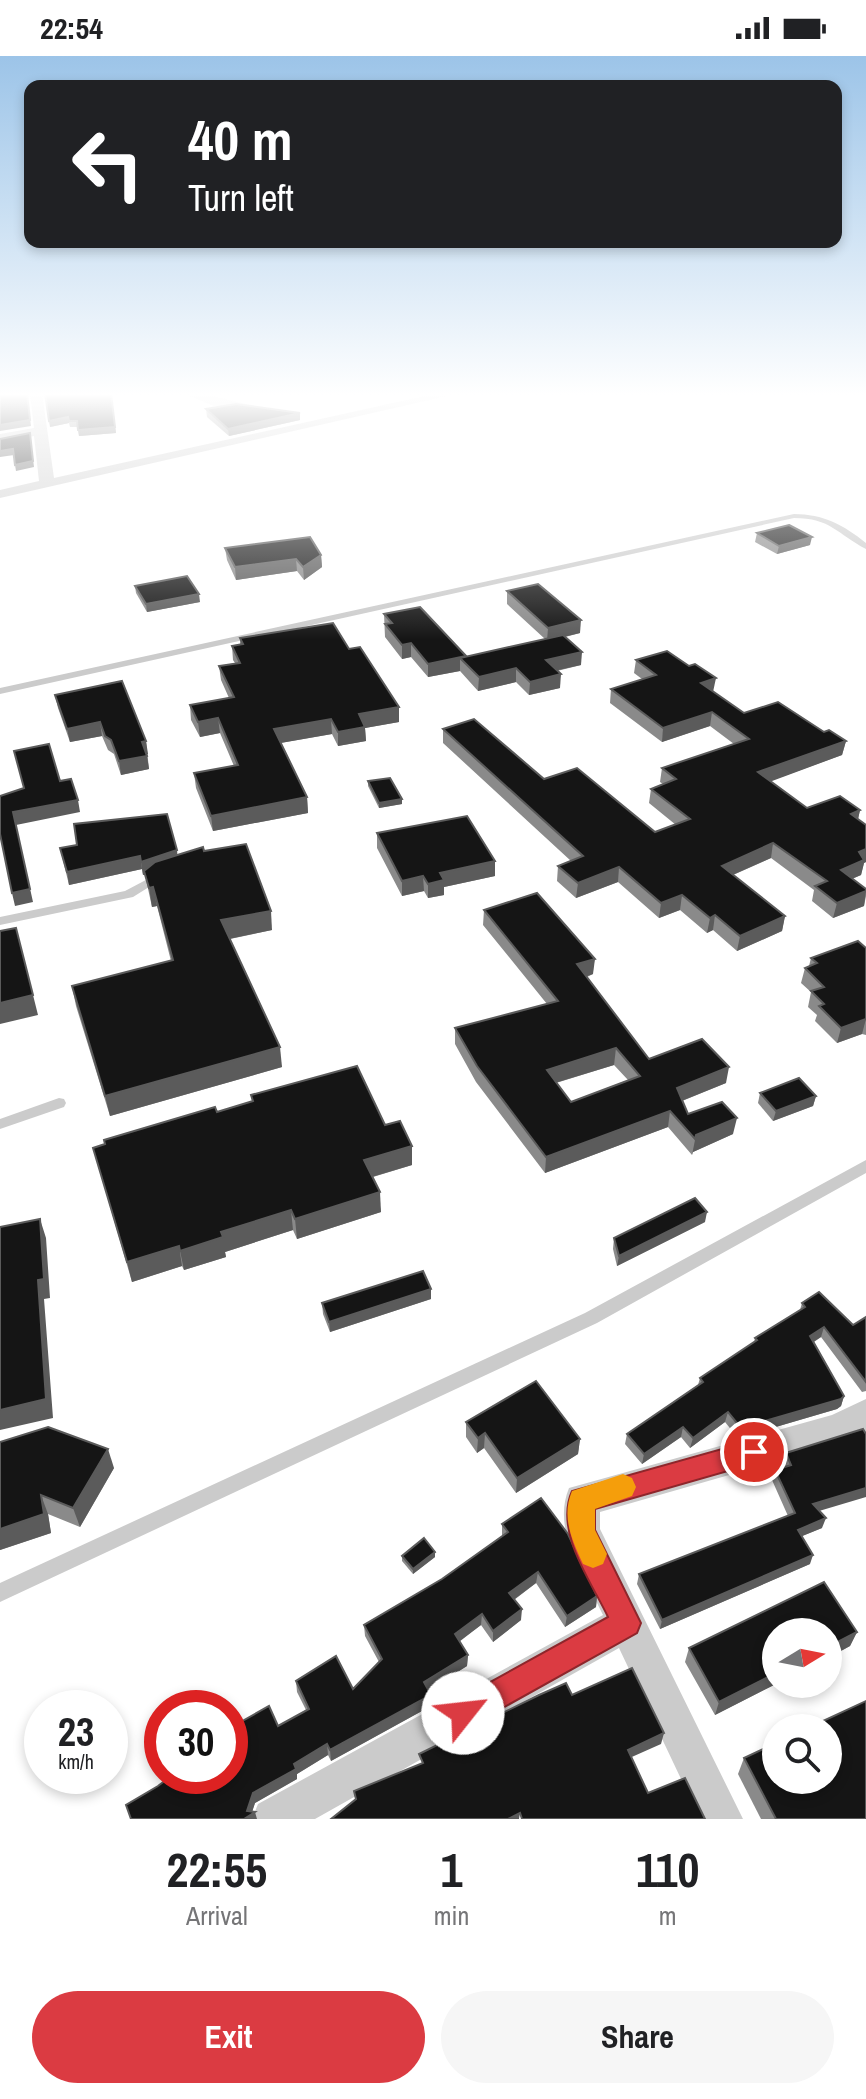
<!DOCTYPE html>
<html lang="en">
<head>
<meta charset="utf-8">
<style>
	:root { --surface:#fff; --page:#f6f6f6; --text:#202124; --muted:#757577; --accent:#db3b42 }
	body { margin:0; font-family:"Archivo Narrow",sans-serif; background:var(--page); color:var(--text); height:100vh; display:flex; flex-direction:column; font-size:30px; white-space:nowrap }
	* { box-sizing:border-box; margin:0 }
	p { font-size:26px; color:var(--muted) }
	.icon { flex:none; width:44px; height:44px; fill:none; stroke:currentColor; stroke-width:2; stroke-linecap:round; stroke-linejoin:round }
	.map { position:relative; height:1763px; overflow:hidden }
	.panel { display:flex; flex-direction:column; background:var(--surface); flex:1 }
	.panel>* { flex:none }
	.guide { position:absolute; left:24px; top:24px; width:818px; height:168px; border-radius:16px; box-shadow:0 4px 12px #0003; background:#202124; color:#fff; overflow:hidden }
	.needle { width:52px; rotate:80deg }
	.controls { position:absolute; left:762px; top:1562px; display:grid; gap:16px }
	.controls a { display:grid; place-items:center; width:80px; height:80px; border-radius:50%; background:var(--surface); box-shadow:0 4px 12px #0003; font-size:40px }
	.speed { position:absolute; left:24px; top:1634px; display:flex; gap:16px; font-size:40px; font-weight:700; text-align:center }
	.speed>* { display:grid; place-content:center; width:104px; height:104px; border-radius:50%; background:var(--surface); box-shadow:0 4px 12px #0003; line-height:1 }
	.speed small { font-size:20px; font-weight:400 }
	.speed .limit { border:12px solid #d22; background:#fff; color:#111 }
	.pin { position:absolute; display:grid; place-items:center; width:68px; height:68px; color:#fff; margin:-34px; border:4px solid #fff; border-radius:50%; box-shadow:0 2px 8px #0007 }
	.me { position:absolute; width:88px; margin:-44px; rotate:61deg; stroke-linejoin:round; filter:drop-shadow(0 0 6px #0008) }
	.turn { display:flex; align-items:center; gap:28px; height:168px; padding:0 32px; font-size:36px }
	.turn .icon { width:104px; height:104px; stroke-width:2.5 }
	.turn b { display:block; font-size:56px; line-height:68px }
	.eta { display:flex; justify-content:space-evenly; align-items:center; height:136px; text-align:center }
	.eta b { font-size:48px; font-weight:800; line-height:56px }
	.action { display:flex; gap:16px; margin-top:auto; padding:16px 32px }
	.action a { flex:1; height:92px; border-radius:48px; background:var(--accent); color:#fff; font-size:32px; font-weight:800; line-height:92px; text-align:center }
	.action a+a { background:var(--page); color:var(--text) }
	.status { display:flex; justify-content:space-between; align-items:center; height:56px; padding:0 40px; background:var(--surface); direction:ltr }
	.status svg { height:22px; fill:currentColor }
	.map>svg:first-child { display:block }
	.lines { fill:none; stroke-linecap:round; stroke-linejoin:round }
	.lane { fill:#cbcbcb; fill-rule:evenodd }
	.street { fill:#cbcbcb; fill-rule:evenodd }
	.wall { fill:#8a8a8a; fill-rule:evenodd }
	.shaded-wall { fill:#5b5b5b }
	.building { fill:#151515; stroke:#5b5b5b; stroke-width:2; fill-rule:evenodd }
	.route { fill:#db3b42; stroke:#8e262b; stroke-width:2 }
	.slow { fill:#f59e0b }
</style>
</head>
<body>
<div class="status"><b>22:54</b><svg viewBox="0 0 49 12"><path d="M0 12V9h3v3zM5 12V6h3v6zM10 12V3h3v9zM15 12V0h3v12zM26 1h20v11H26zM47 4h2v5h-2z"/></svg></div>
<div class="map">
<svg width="866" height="1763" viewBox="0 0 866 1763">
	<rect width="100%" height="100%" fill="#fff"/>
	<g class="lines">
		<!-- lane -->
		<g class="lane">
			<path d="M794 458C823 458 844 469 866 487V493C837 478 831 462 794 462L0 638V632Z"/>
			<polygon points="161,816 165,817 167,819 165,821 133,841 0,869 0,861 125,835"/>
			<polygon points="59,1042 64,1043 66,1047 64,1051 0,1073 0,1063"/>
			<polygon points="866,1104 866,1117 597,1267 0,1546 0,1527 585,1257"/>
		</g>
		<!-- street -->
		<g class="street">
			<polygon points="30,337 42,337 54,422 438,337 460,337 0,442 0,434 39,425 34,380 0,386 0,378 34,372"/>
			<polygon points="182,337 200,337 270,354 263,358 214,350"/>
			<path d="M866 1343V1376L851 1384 600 1456V1473L743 1763H700L619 1592 315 1763H252L258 1748 603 1559C585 1520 551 1475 569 1432L832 1359Z"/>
		</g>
	</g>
	<!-- wall -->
	<g class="wall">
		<polygon points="111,337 116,377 79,380 78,371 70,371 69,367 50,371"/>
		<polygon points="206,353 300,357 300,364 229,380 207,361"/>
		<polygon points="757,477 810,489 777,498 755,486"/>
		<polygon points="225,492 321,499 322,511 304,524 297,515 236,524 227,504"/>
		<polygon points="135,530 200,546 147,556 136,537"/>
		<polygon points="507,535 580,577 565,581 581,609 557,615 560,632 529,639 516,626 478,635 460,615 428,621 411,601 402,603 385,581 384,558 466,601 545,583 507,548"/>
		<polygon points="240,582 349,593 399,666 365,672 366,685 338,690 332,678 280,687 307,741 308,757 213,775 196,732 194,717 234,710 220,677 200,681 191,664 190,649 229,642 221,624 219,610 235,607 233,604 232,590 240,588"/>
		<polygon points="636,604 713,636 744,657 824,676 846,685 842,699 770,725 807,752 860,754 858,763 866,769 866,806 864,807 861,819 852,823 866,833 866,840 864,850 833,862 812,845 814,834 771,802 733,819 785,860 782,875 737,895 713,874 707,877 680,854 659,862 618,826 576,842 557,825 558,810 571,805 443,687 443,673 544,723 655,776 676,769 649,747 651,733 663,728 660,726 662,712 734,688 710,670 662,686 610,647 611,633 642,623 634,617"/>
		<polygon points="55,639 146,685 149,713 121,719 114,698 108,694 102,680 70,686 58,652"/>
		<polygon points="368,725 402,748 379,752 368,730"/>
		<polygon points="377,777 495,820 444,831 444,839 428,842 424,835 402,840 377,792"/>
		<polygon points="60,792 177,799 204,795 272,874 230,883 282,1011 110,1060 76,950 72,930 171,905 157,850 152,851 145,819 143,819 142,813 69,829"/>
		<path d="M484 854 593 918 587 921 649 1003 726 1027 682 1045 688 1058 733 1078 693 1096 692 1099 668 1071 545 1117 476 1026 455 988V972L547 948 483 869ZM614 1009 628 1024 571 1046 556 1027Z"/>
		<polygon points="866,892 866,979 862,978 837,987 815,965 817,959 808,951 811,936 801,927 805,912 809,910 811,902"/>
		<polygon points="760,1037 816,1040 813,1050 773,1065 758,1047"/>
		<polygon points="251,1039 385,1069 412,1090 412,1109 373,1121 381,1156 297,1183 293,1174 225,1196 226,1201 184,1214 182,1210 132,1226 93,1092 252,1046"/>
		<polygon points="705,1166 617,1210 613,1193 614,1182"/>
		<polygon points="431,1243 330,1276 323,1258 322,1247"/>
		<polygon points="802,1247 853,1269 866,1261 866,1335 862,1336 821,1281 814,1286 844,1340 841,1350 837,1353 738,1382 725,1366 690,1392 681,1381 642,1408 625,1388 627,1378 698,1329 700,1322 754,1287 755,1282 800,1254"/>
		<polygon points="466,1366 580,1383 578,1398 516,1437 484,1392 477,1397 466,1381"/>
		<polygon points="0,1386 114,1412 80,1471 48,1458 51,1477 0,1494"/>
		<polygon points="786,1397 819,1455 822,1472 802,1480 810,1508 660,1573 637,1528 639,1518 788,1460 772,1424 775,1414 785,1411 783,1407"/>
		<polygon points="502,1468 597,1540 596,1551 565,1571 536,1527 514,1544 521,1564 493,1586 481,1569 459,1585 468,1599 467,1610 428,1634 431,1650 331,1705 328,1699 297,1718 297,1723 255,1747 252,1756 131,1763 278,1670 306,1654 297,1636 296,1625 353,1633 379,1606 365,1580 364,1569 442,1523 502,1480"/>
		<polygon points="402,1500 435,1501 413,1518 402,1505"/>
		<polygon points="824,1526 857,1576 850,1590 828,1602 828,1576 776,1576 776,1628 715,1659 685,1606 689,1592"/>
		<polygon points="744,1702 866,1763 761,1763 738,1718"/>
	</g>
	<!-- shaded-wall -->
	<g class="shaded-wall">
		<polygon points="27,337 31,370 0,375 0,369"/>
		<polygon points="111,337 116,377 79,380 78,374"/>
		<polygon points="300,357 300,364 229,380 228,373"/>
		<polygon points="68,361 69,367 50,371 49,365"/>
		<polygon points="30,377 34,411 16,415 15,409"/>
		<polygon points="13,393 14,399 0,401 0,395"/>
		<polygon points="812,481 810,489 777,498 779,490"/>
		<polygon points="321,499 322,511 304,524 303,511"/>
		<polygon points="296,503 297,515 236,524 235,511"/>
		<polygon points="199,538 200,546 147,556 146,548"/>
		<polygon points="581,564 580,577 547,585 548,572"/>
		<polygon points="411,587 411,601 402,603 402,589"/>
		<polygon points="582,596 581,609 545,617 546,604"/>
		<polygon points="466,600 460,602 460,615 428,621 428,608"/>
		<polygon points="516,612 516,626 478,635 479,621"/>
		<polygon points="561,618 560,632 529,639 530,626"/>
		<polygon points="716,622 713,636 701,627"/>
		<polygon points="399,651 399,666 365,672 366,685 338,690 338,676 359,658"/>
		<polygon points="712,656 710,670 662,686 663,672"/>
		<polygon points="218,662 220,677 200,681 198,666"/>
		<polygon points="331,663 332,678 275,688 274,673"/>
		<polygon points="100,666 102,680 70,686 67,673"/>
		<polygon points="146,685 148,698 144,699 142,686"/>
		<polygon points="846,685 842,699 756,731 758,716"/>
		<polygon points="147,700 149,713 121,719 119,705"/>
		<polygon points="307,741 308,757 213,775 211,760"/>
		<polygon points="402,743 402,748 379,752 379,747"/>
		<polygon points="78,744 80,756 16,769 33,846 15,850 12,837 13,756"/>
		<polygon points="860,754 857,768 851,758"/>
		<polygon points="773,787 771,802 719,825 722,810"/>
		<polygon points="866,793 866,806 864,807 861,819 837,829 841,814 859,796"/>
		<polygon points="177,794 178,806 143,819 141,806"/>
		<polygon points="140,800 142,813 69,829 67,816"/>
		<polygon points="495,805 495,820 444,831 444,839 428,842 428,828 440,817"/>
		<polygon points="619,811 618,826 576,842 578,827"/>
		<polygon points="423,820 424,835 402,840 402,825"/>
		<polygon points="153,831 157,850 152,851 149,832"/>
		<polygon points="866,835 864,850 833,862 837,847"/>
		<polygon points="682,839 680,854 659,862 661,847"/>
		<polygon points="271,855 272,874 224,884 221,864"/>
		<polygon points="715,859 713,874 707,877 710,862"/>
		<polygon points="785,860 782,875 737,895 740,880"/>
		<polygon points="595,903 593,918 576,924 577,908"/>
		<polygon points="33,939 38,959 0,968 0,947"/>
		<polygon points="866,963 862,978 837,987 841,972"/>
		<polygon points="280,991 282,1011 110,1060 105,1040"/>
		<polygon points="616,992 614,1009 545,1030 547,1014"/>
		<polygon points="729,1011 726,1027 674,1048 677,1032"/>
		<polygon points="816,1040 813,1050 773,1065 776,1055"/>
		<polygon points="670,1055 668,1071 545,1117 546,1101"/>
		<polygon points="737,1062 733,1078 693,1096 692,1099 696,1079"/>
		<polygon points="412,1090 412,1109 365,1123 364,1104"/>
		<polygon points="380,1136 381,1156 297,1183 295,1163"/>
		<polygon points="291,1154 293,1174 225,1196 226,1201 184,1214 180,1195 221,1176"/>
		<polygon points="707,1156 705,1166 617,1210 619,1200"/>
		<polygon points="40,1163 46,1182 50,1242 44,1243 53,1362 0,1374 0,1354 38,1224"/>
		<polygon points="179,1190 182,1210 132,1226 127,1206"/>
		<polygon points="431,1233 431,1243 330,1276 329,1266"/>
		<polygon points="824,1271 821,1281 807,1290 810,1280"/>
		<polygon points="844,1340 841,1350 837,1353 738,1382 741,1372"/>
		<polygon points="728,1356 725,1366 690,1392 693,1382"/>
		<polygon points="683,1371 681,1381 642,1408 644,1398"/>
		<polygon points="485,1377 484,1392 477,1397 478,1382"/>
		<polygon points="580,1383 578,1398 516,1437 517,1422"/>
		<polygon points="108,1393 114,1412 80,1471 73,1452"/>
		<polygon points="866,1432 866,1441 809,1458 813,1448"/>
		<polygon points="41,1439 48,1458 51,1477 0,1494 0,1473"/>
		<polygon points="826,1462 822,1472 795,1483 798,1474"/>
		<polygon points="435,1496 435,1501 413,1518 413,1513"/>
		<polygon points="813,1499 810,1508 660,1573 662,1564"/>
		<polygon points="538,1516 536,1527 508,1548 509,1537"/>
		<polygon points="597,1540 596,1551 565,1571 567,1560"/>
		<polygon points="522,1553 521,1564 493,1586 493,1575"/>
		<polygon points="482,1558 481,1569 455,1589 455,1578"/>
		<polygon points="857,1576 850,1590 828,1602 828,1591"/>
		<polygon points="468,1599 467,1610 424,1637 424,1626"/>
		<polygon points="776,1617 776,1628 715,1659 719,1646"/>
		<polygon points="431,1639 431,1650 331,1705 330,1694"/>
		<polygon points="664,1677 661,1688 625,1704 628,1694"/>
		<polygon points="327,1688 328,1699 297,1718 297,1723 255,1747 251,1759 255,1756 257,1763 244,1763 253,1737 294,1708"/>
		<polygon points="520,1757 519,1763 508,1763"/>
	</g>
	<!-- building -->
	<g class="building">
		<polygon points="0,337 27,337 30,364 0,369"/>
		<polygon points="45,337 111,337 115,371 78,374 77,365 69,365 68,361 49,365"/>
		<polygon points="236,348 300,357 228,373 206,353"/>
		<polygon points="30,377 33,405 15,409 13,393 0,395 0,383"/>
		<polygon points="789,469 812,481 779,490 757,477"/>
		<polygon points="310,481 321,499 303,511 296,503 235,511 225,492"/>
		<polygon points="187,520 199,538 146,548 135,530"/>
		<polygon points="538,528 581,564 548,572 507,535"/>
		<polygon points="420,551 466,600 428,608 411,587 402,589 385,568 392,567 384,558"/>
		<polygon points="333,567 349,593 360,591 399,651 359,658 365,671 338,676 331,663 274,673 307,741 211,760 194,717 238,709 218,662 198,666 190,649 234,641 219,610 240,607 232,590 243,588 240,582"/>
		<polygon points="563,579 582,596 546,604 561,618 530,626 516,612 479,621 460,602"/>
		<polygon points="667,595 689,610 695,608 716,622 701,627 744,657 778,646 824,676 829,674 846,685 758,716 807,752 840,740 860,754 851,758 866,769 866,793 859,796 864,804 841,814 866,833 866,835 837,847 815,830 827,825 773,787 722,810 785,860 740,880 715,859 710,862 682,839 661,847 619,811 578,827 558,810 583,800 443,673 474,663 544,723 577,712 655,776 690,763 651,733 676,723 662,712 749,683 712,656 663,672 611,633 656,619 636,604"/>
		<polygon points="122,625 146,685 142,686 147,700 119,705 111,684 105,680 100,666 67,673 55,639"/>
		<polygon points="49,688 60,725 71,723 78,744 13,756 30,833 12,837 0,778 0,740 24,732 14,695"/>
		<polygon points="390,722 402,743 379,747 368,725"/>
		<polygon points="167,758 177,794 141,806 140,800 67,816 60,792 77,789 74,768"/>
		<polygon points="467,760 495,805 440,817 444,824 428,828 423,820 402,825 377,777"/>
		<polygon points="246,788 271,855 221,864 280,991 105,1040 72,930 173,904 153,831 149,832 144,815 155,806 203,791 204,795"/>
		<path d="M537 837 595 903 577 908 649 1003 702 983 729 1011 677 1032 688 1058 722 1046 737 1062 696 1079 695 1083 670 1055 546 1101 477 1010 455 972 558 945 484 854ZM616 992 640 1020 571 1046 547 1014Z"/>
		<polygon points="16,872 33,939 0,947 0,875"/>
		<polygon points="858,885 866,892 866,963 841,972 819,950 824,948 811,935 824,931 805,912 817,907 811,902"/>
		<polygon points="357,1010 385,1069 400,1065 412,1090 364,1104 380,1136 295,1163 291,1154 221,1176 223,1181 180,1195 179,1190 127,1206 93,1092 105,1088 104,1084 215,1051 217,1056 253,1045 251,1039"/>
		<polygon points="799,1022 816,1040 776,1055 760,1037"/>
		<polygon points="695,1142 707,1156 619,1200 614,1182"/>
		<polygon points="40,1163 44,1223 38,1224 46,1343 0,1354 0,1171"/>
		<polygon points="423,1215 431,1233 329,1266 322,1247"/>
		<polygon points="819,1236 853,1269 866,1261 866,1326 824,1271 810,1280 844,1340 841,1343 741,1372 728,1356 693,1382 683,1371 644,1398 627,1378 703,1326 700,1322 757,1284 755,1282 805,1251 802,1247"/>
		<polygon points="536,1325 580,1383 517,1422 485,1377 478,1382 466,1366"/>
		<polygon points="48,1371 108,1393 73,1452 41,1439 44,1458 0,1473 0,1386"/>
		<polygon points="863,1373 866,1378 866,1432 813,1448 826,1462 798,1474 813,1499 662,1564 639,1518 795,1457 775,1414 791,1409 786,1397"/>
		<polygon points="541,1442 568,1478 597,1540 567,1560 538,1516 509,1537 522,1553 493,1575 482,1558 455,1578 468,1599 424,1626 431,1639 330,1694 327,1688 294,1708 296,1713 253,1737 247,1755 255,1756 244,1763 131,1763 126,1749 158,1730 171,1720 230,1720 230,1672 269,1650 278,1670 309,1653 296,1625 336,1600 353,1633 382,1603 364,1569 442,1523 508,1476 502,1468"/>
		<polygon points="424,1482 435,1496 413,1513 402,1500"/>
		<polygon points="824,1526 857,1576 828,1591 828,1576 776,1576 776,1617 719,1646 689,1592"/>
		<polygon points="632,1612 664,1677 628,1694 648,1737 685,1722 705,1763 522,1763 520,1757 508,1763 331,1763 356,1743 354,1735 423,1707 419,1698 539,1639 566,1627 572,1639"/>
		<polygon points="866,1645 866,1763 776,1763 744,1702 776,1687 776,1724 828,1724 828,1672 808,1672"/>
	</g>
	<!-- sky -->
	<linearGradient id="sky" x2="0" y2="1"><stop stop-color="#9cc4e8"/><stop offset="0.58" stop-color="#fff"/><stop offset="1" stop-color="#fff" stop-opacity="0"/></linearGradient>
	<rect width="866" height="584" fill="url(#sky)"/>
	<!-- route -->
	<path class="route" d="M754 1384 763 1387 767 1396 763 1405 595 1453V1474L641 1567 637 1577 474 1668 463 1673 452 1668 448 1657 452 1647 608 1561C591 1525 554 1476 572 1435Z"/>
	<!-- slow -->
	<path class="slow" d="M623 1418 632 1422 636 1431 632 1440 595 1453V1474L607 1498 603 1508 593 1512 583 1508C572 1484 561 1461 572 1435Z"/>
</svg>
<div class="controls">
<a><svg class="needle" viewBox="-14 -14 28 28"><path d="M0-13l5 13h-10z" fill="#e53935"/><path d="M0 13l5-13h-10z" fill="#757577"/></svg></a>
<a><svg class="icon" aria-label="search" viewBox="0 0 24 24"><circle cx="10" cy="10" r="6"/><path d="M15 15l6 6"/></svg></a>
</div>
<div class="speed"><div>23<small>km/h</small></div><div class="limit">30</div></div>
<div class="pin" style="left:754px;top:1396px;background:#d93025"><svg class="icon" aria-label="arrive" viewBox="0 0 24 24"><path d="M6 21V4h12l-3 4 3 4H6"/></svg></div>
<svg class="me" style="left:463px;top:1657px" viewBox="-20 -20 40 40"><circle r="19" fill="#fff"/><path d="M0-13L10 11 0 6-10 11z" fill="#db3b42"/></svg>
<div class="guide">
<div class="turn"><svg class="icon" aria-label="left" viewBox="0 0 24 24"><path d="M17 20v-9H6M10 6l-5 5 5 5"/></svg><div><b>40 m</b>Turn left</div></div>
</div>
</div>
<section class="panel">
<div class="eta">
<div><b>22:55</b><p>Arrival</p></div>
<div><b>1</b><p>min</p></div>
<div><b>110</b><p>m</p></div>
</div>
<div class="action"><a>Exit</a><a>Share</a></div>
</section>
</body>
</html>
